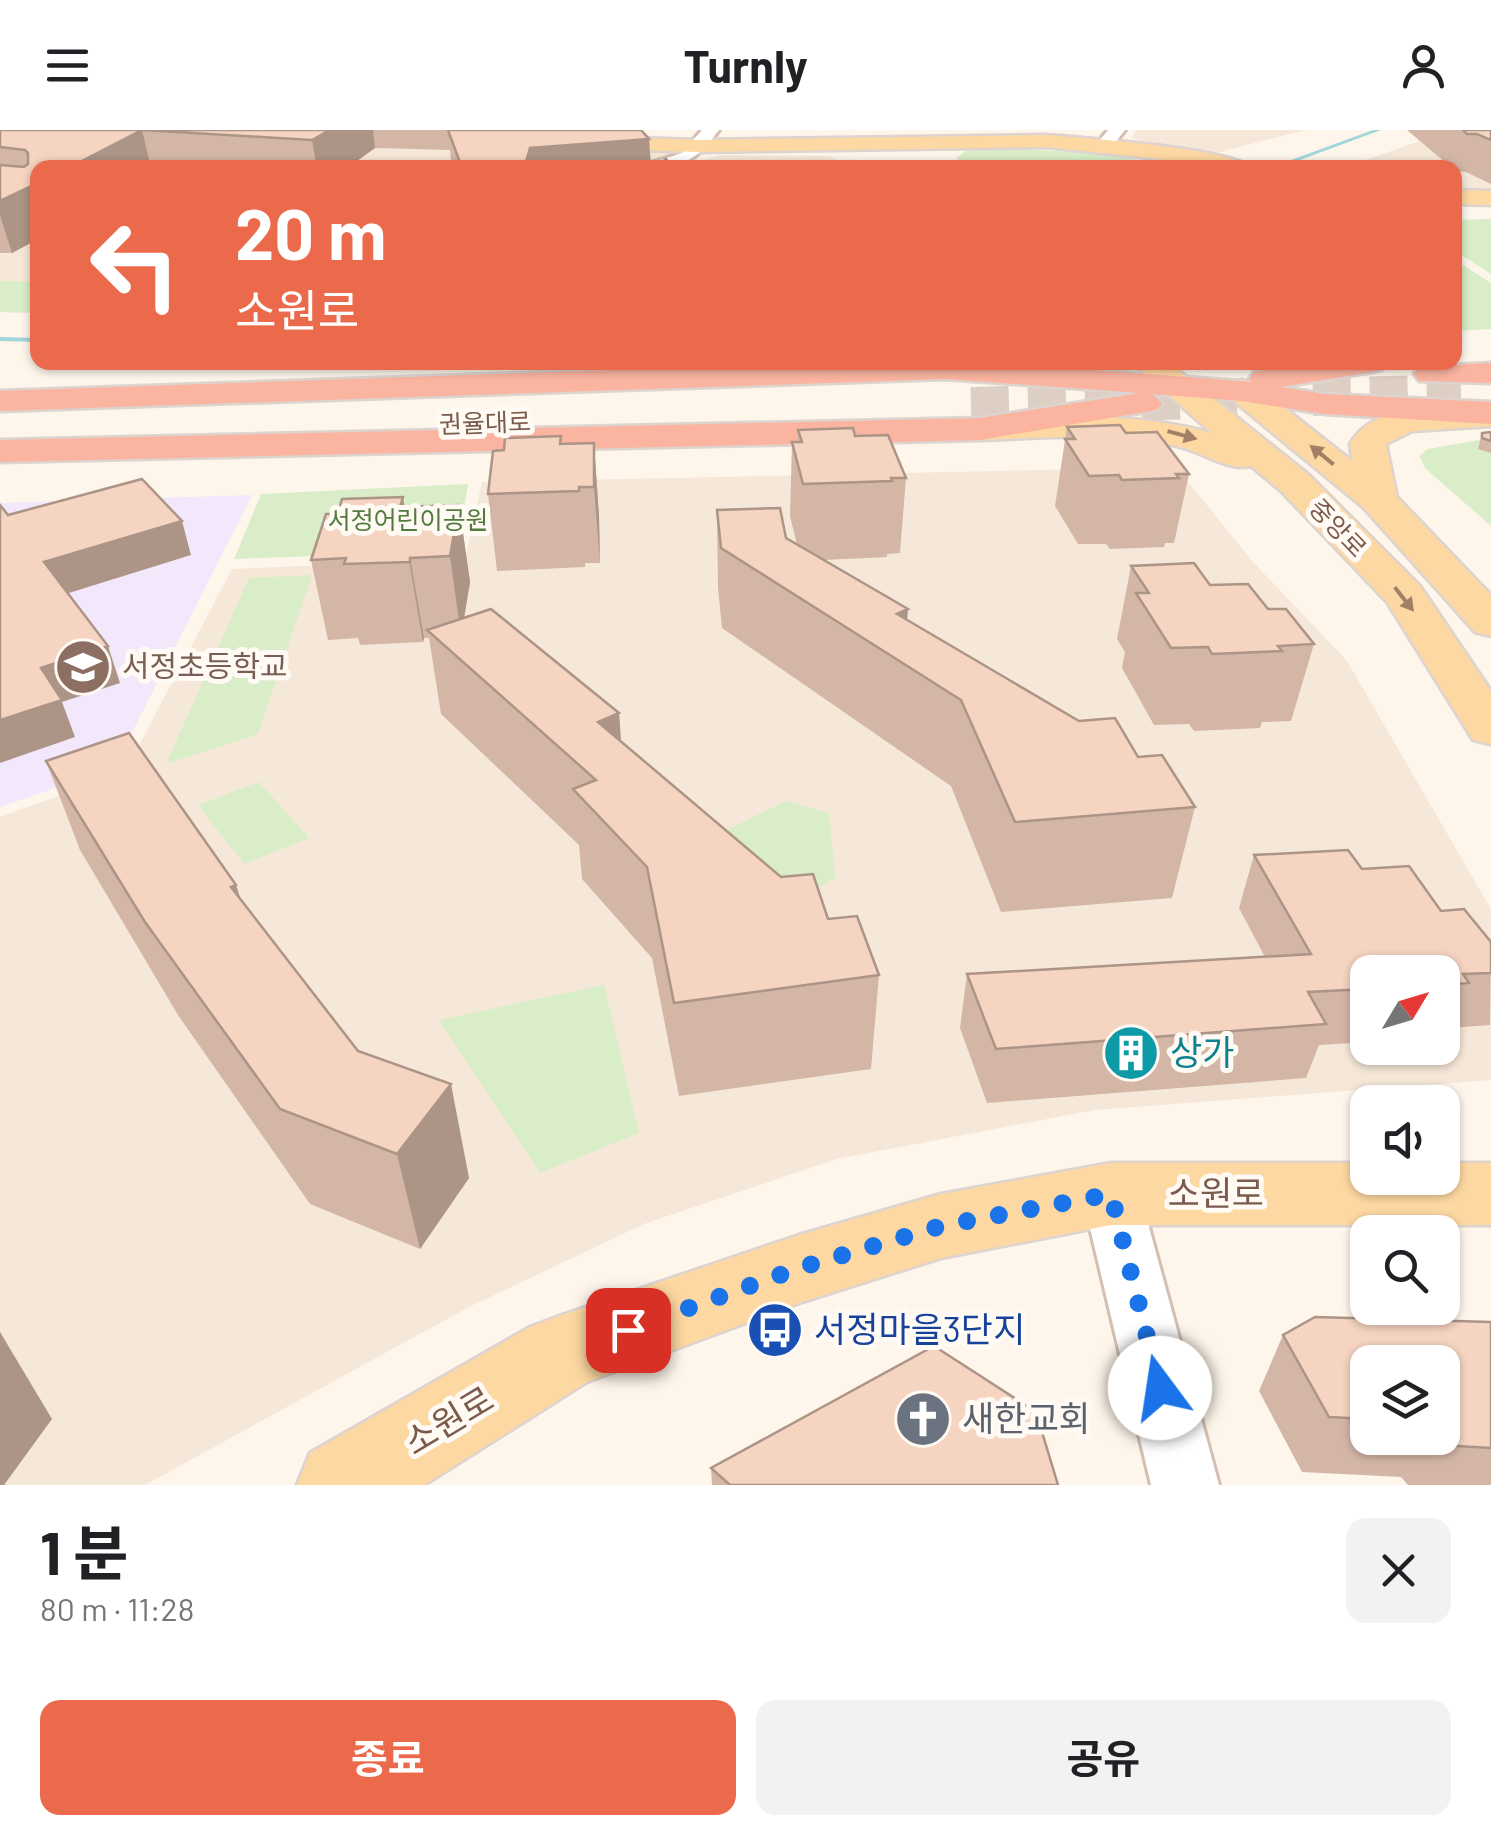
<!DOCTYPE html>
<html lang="ko">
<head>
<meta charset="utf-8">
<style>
	:root { --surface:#fff; --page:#f2f2f2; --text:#202124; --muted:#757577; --accent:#ec6a4c }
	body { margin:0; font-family:Barlow,"Noto Sans KR",sans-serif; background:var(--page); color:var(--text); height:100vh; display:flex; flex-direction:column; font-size:38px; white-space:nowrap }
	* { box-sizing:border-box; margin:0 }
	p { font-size:32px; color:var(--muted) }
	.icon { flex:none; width:55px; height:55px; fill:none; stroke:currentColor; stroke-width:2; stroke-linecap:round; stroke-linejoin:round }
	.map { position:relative; height:1355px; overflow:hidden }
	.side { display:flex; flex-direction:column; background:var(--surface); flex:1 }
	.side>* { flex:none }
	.banner { position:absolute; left:30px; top:30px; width:1432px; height:210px; border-radius:20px; box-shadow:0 2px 8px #0004; background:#ec6a4c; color:#fff; overflow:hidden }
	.needle { width:65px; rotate:52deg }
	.tools { position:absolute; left:1350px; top:825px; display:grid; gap:20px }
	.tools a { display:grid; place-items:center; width:110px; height:110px; border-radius:20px; background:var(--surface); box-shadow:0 2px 8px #0004; font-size:50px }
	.pin { position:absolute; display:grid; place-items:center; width:85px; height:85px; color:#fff; margin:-42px; border-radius:20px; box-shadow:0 5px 15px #0006 }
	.me { position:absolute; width:110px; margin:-55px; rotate:346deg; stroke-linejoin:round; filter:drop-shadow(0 0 8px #0008) }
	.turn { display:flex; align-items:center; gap:35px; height:210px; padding:0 40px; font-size:45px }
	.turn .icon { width:130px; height:130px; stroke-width:2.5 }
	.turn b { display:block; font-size:70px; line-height:85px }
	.round { display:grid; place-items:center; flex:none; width:105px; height:105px; border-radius:20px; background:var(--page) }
	.head { display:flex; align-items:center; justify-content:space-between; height:170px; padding:0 40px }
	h1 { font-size:60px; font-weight:700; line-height:75px }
	.cta { display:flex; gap:20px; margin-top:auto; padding:20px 40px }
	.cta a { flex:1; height:115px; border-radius:20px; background:var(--accent); color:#fff; font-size:40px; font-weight:700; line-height:115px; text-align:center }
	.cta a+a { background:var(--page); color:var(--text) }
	header { display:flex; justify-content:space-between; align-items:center; height:130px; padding:0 40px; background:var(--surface); font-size:45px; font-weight:700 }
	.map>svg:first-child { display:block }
	.residential { fill:#f6e8d9; fill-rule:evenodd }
	.education { fill:#f3e7fb }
	.green { fill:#d8edc8 }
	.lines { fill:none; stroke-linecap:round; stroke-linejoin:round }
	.stream { fill:#a3d5dc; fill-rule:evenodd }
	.highway-tunnel { stroke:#ddcfc3; stroke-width:38; stroke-dasharray:38 19; stroke-linecap:butt }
	.minor-casing { stroke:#d4bfb2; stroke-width:6 }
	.major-casing { stroke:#ddd4d0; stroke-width:5 }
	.highway-casing { stroke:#ddd4d0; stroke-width:5 }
	.minor { fill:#fff; fill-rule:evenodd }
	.major { fill:#fed8a2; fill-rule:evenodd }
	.highway { fill:#fab4a0; fill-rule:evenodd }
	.wall { fill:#d3b6a6; fill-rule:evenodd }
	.shaded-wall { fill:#ac9487 }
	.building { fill:#f5d4c1; stroke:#ac9487; stroke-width:2.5 }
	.oneway { fill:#a28065 }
	.route { stroke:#1a73e8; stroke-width:18; stroke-dasharray:0 32.4 }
	.labels { text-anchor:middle; stroke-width:10; stroke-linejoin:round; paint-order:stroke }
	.far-street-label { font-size:25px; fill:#7b5b4b; stroke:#fffaf3 }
	.far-park-label { font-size:25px; fill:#537b40; stroke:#fffaf3 }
	.education-label { font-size:30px; fill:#785e54; stroke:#fffaf3; text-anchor:start }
	.near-culture-label { font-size:35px; fill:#0d838f; stroke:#fffaf3; text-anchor:start }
	.near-street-label { font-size:35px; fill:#7b5b4b; stroke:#fffaf3 }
	.near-transit-label { font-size:35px; fill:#164399; stroke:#fffaf3; text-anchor:start }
	.near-worship-label { font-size:35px; fill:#5b616d; stroke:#fffaf3; text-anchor:start }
</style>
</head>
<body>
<header><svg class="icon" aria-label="menu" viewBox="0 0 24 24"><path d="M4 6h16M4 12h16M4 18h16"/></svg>Turnly<svg class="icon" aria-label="person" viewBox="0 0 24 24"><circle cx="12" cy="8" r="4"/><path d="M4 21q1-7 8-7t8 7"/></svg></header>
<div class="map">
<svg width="1491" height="1355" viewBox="0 0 1491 1355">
	<rect width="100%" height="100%" fill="#fef6eb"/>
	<!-- residential -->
	<g class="residential">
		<polygon points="1136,0 1305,0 1216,23 1144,13 1132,8"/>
		<polygon points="1491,0 1491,59 1455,59 1455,38 1361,38 1365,30 1423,10"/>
		<polygon points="323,9 593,19 670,23 664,29 611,38 275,38"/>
		<polygon points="721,25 831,26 848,37 672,38"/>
		<polygon points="0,76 37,80 37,183 0,182"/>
		<path d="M1176 337 1254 433 1347 531 1491 779V950L1095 980 837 1029 644 1094 469 1177 145 1355H0V687L125 642 232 439 465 429 482 352ZM1368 842H1442V918H1368Z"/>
	</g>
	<!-- education -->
	<polygon class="education" points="252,365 114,638 0,677 0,373"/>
	<!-- green -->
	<g class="green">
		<polygon points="1018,19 1096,23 1180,37 970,38 956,28 966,21"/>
		<polygon points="1491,89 1491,144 1455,121 1455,90"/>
		<polygon points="1455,130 1491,153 1491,199 1455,201"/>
		<polygon points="0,151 37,152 37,183 0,182"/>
		<polygon points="1491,308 1491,396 1426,339 1419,326 1428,319"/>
		<polygon points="468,354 457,421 234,429 261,364"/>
		<polygon points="312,445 258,604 166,634 249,448"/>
		<polygon points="259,652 309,708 244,734 198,675"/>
		<polygon points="786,671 829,683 835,748 792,774 717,705"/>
		<polygon points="604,855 639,1003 540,1043 439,890"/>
	</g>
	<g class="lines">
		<!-- stream -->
		<g class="stream">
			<polygon points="1373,0 1381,0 1278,38 1269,38"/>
			<polygon points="0,207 38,208 38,212 0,211"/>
		</g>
		<!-- highway-tunnel -->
		<polyline class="highway-tunnel" points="971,276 1461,263"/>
		<!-- minor casing -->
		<g class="minor-casing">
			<g id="minor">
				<path d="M702 0H719C692 36 679 38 635 38L682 23Z"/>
				<polygon points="1108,0 1125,0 1110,19 1098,19 1096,15"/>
				<polygon points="1111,1040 1131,1047 1140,1064 1219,1355 1151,1355 1082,1064 1091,1047"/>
			</g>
		</g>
		<!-- major casing -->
		<g class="major-casing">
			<g id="major">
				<path d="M1046 5C1083 8 1230 18 1252 38H1206L1167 30 1046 17 697 22 577 18 566 12 577 6 697 10Z"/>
				<polygon points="1455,60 1491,61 1491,75 1455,74"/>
				<polygon points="933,232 1038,232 1033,239 1022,242 945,249 933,246 929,239"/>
				<path d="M1131 232H1168L1309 345 1420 456 1491 561V614L1473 610 1387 472 1281 361 1251 336C1229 341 1205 324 1184 318 1119 300 1047 308 980 310L967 307 962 299 967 291 980 288C1059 286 1135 282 1212 303Z"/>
				<path d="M1241 250 1253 253 1352 331 1350 314C1375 270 1446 278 1491 274V296L1412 301 1386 314 1397 367 1491 465V506L1475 502 1364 378 1229 267 1224 260 1229 253Z"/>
				<polygon points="1111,1033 1368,1033 1368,1048 1442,1048 1442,1033 1491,1033 1491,1095 1111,1095 941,1128 802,1172 587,1252 424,1355 297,1355 310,1323 530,1197 559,1186 799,1105 941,1064"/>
			</g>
		</g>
		<!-- highway casing -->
		<g class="highway-casing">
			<g id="highway">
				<polygon points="845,232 991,232 1252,252 1249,249 1254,242 1307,232 1388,232 1383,239 1372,242 1280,257 1325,264 1491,272 1491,294 1325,284 1242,271 1152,264 1162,273 1157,280 980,310 0,332 0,310 980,288 1140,263 945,249 0,281 0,261"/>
				<polygon points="1491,233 1491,253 1419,251 1414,244 1419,237"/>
			</g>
		</g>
		<!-- minor -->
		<use href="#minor" class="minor"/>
		<!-- major -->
		<use href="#major" class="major"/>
		<!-- highway -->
		<use href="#highway" class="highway"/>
	</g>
	<!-- wall -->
	<g class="wall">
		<polygon points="0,0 641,0 649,9 651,38 452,38 450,20 375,18 347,38 38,38 38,109 12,123 0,123"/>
		<polygon points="1407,0 1491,0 1491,54 1466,42 1456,41 1455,38 1452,38"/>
		<polygon points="1067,297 1126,303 1189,344 1174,413 1165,413 1164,417 1110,419 1106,414 1078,414 1055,376"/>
		<polygon points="798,300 855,306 906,348 900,423 887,424 887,427 823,430 907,490 1138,627 1195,677 1172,768 1001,782 951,656 722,498 718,458 717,380 786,408 797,415 790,386 792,312 798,312"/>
		<polygon points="1491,302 1491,323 1478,319 1482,303"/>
		<polygon points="561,306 562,314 594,313 599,387 600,433 585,433 585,437 497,441 488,364 504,320"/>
		<polygon points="459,375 470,452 464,488 619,583 621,611 828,789 879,845 871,939 679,966 652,828 582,749 579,715 441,584 429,508 424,508 423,512 360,515 358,508 328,510 311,430 338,384 405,377"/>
		<polygon points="1131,436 1210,455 1268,479 1314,514 1291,591 1262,592 1260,598 1194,601 1189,594 1154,595 1122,538 1125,522 1117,509"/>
		<polygon points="46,631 236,755 241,770 358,921 469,1048 420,1119 310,1074 178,885 80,720"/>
		<polygon points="1254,725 1362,739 1441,781 1491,812 1490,895 1449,898 1445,907 1442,907 1442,842 1368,842 1368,912 1319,915 1306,948 987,973 960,898 967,844 1265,827 1239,778"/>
		<path d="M1491 1192V1355H1408L1401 1347 1302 1342 1259 1261 1283 1205ZM1368 1232H1442V1308H1368Z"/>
		<polygon points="711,1338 1058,1355 712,1355"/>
	</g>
	<!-- shaded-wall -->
	<g class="shaded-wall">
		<polygon points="142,0 151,38 68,38"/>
		<polygon points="330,0 373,0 375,18 347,38 317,38 312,10"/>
		<polygon points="649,9 651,38 524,38 530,18"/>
		<polygon points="38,53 38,109 12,123 0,85 0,71"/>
		<polygon points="594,313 599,387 600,433 594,357"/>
		<polygon points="403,367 413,428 410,428 424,508 423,512 400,377"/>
		<polygon points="459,375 470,452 461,506 450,426"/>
		<polygon points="182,391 191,425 56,467 44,432"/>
		<polygon points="908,479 904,534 897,484"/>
		<polygon points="108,516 120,553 62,572 75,607 0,633 0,590 41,538"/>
		<polygon points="619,583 625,670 598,592"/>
		<polygon points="236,755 264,847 231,757"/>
		<polygon points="451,954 469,1048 420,1119 397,1024"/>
		<polygon points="0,1202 52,1289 4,1355 0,1355"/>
	</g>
	<!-- building -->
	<g class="building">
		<polygon points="0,0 330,0 312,10 142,0 68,38 38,38 38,53 0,71 0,35 24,37 28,34 28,23 25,20 0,17"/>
		<polygon points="448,0 641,0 649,9 530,18 524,38 462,38"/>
		<polygon points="1463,0 1491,0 1491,10 1477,4 1467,4"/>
		<polygon points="666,29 673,38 654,38"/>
		<polygon points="1120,295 1126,303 1157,302 1189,344 1176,344 1179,348 1122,350 1119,345 1089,346 1065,309 1075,309 1067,297"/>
		<polygon points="853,298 855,306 888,305 906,348 891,348 892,351 803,354 792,312 802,312 798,300"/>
		<polygon points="1491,302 1491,311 1482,308 1482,303"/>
		<polygon points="561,306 560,314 594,313 594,357 579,357 579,361 488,364 493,321 504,320 505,308"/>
		<polygon points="142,349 182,391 44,432 108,516 41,538 62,570 0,590 0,375 8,385"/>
		<polygon points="403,367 400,377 459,375 450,426 410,428 410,432 344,434 346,428 311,430 326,384 338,384 342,369"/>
		<polygon points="780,378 786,408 908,479 897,484 1079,591 1115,588 1138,627 1162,625 1195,677 1015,692 961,570 721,418 717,380"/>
		<polygon points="1194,433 1210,455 1248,454 1268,479 1286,479 1314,514 1278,516 1282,521 1212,524 1208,517 1171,518 1136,463 1149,463 1131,436"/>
		<polygon points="491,479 619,583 598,592 781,747 813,744 828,789 857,786 879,845 674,873 647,737 573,659 596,650 427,500"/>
		<polygon points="129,603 236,755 231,757 358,921 451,954 397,1024 280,979 145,792 46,631"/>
		<polygon points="1348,720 1362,739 1409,736 1441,781 1464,779 1491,812 1491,843 1463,844 1469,853 1442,855 1442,842 1368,842 1368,859 1308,862 1326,894 996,919 967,844 1311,824 1254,725"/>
		<polygon points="1315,1187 1491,1192 1491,1318 1457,1316 1442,1301 1442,1232 1368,1232 1368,1289 1329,1287 1283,1205"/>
		<polygon points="934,1216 1036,1282 1058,1355 730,1355 711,1338"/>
	</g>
	<!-- one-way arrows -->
	<defs><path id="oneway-solid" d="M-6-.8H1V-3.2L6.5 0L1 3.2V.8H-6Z" transform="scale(2.5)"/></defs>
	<g class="oneway">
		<use href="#oneway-solid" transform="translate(1182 305) rotate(15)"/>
		<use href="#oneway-solid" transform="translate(1322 325) rotate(-141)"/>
		<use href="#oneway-solid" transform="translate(1404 469) rotate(52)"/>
	</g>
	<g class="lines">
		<!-- route -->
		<polyline class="route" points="628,1200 799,1138 941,1096 1111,1064 1160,1258"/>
	</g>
	<!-- icons -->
	<defs>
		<g id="school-disc" transform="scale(2.875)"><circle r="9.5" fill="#8d6e63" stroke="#fffaf3"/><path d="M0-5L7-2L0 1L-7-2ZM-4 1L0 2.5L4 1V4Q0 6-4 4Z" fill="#fff"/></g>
		<g id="building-disc" transform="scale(2.875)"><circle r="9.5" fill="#0f9aa8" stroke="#fffaf3"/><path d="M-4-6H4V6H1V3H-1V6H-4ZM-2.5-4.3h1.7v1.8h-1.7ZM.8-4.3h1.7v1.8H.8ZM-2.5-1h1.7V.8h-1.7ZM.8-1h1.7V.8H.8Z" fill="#fff"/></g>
		<g id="bus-disc" transform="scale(2.875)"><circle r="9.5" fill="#1a4fb4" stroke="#fffaf3"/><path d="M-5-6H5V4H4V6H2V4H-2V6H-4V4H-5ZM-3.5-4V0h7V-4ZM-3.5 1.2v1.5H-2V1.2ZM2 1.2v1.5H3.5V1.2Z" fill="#fff"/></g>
		<g id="church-disc" transform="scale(2.875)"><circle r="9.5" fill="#6b7280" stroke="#fffaf3"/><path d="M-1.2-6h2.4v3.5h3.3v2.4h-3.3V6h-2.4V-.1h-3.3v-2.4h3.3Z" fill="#fff"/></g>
	</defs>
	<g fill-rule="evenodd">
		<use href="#school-disc" x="83" y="537"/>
		<use href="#building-disc" x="1131" y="923"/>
		<use href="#bus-disc" x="775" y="1200"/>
		<use href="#church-disc" x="923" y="1289"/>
	</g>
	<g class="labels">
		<!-- far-street labels -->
		<g class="far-street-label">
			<text transform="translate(485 293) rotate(-2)" y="9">권율대로</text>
			<text transform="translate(1338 398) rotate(46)" y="9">중앙로</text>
		</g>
		<!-- far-park labels -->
		<g class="far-park-label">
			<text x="408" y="399">서정어린이공원</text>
		</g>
		<!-- education labels -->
		<g class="education-label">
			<text x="122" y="547">서정초등학교</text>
		</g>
		<!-- near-culture labels -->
		<g class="near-culture-label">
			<text x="1170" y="935">상가</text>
		</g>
		<!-- near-street labels -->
		<g class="near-street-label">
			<text x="1216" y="1076">소원로</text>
			<text transform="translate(449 1291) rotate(-31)" y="12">소원로</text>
		</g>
		<!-- near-transit labels -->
		<g class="near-transit-label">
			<text x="814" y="1212">서정마을3단지</text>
		</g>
		<!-- near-worship labels -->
		<g class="near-worship-label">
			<text x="962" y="1301">새한교회</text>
		</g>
	</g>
</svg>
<div class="tools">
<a><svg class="needle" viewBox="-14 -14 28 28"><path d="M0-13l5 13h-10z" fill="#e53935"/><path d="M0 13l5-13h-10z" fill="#757577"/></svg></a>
<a><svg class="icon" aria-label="sound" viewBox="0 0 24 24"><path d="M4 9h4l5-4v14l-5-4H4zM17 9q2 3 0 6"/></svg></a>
<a><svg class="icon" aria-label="search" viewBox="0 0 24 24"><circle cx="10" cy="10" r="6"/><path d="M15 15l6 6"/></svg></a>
<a><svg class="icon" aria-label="layers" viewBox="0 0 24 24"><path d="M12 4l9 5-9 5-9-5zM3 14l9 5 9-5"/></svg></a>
</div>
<div class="pin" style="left:628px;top:1200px;background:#d93025"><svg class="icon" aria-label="arrive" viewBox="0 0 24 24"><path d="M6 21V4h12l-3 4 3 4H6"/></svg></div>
<svg class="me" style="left:1160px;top:1258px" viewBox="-20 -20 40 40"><circle r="19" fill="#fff"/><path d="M0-13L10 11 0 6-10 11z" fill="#1a73e8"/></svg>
<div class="banner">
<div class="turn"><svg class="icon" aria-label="left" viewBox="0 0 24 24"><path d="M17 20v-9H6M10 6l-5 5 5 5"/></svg><div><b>20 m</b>소원로</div></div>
</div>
</div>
<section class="side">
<div class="head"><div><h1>1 분</h1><p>80 m · 11:28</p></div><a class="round"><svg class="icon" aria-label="close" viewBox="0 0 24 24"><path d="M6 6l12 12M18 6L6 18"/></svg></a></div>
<div class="cta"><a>종료</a><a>공유</a></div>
</section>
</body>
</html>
